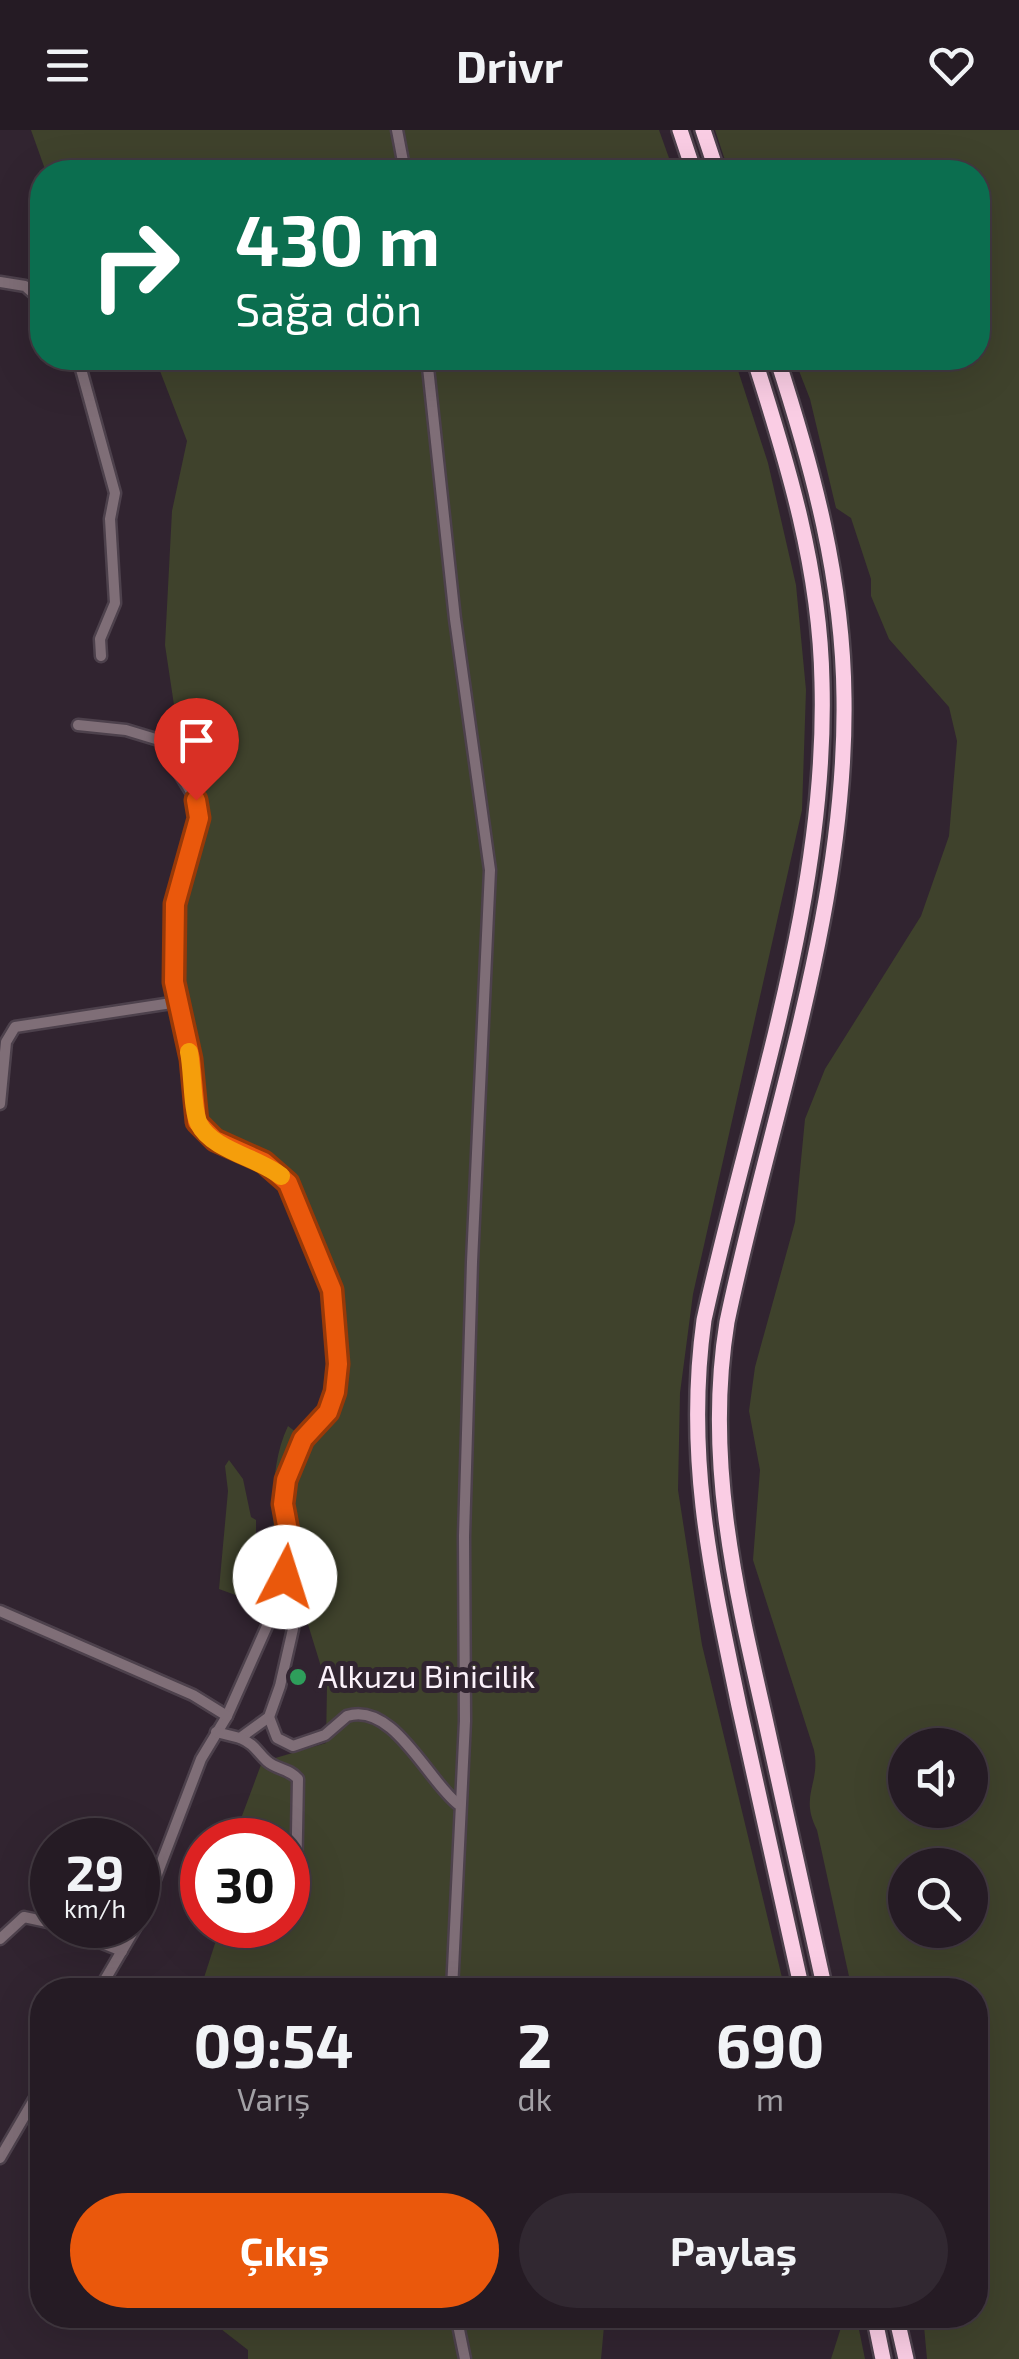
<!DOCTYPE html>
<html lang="tr">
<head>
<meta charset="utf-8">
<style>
	:root { --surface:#251b24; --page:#312831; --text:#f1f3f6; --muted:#a3a1a6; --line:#423941; --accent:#ea580c }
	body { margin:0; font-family:"Exo 2",sans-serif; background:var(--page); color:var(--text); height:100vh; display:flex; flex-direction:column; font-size:38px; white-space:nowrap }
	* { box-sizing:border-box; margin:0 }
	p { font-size:32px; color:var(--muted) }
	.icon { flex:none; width:55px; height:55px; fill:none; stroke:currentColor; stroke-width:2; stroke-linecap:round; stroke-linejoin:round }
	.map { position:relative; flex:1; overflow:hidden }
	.details { position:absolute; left:30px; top:1848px; width:958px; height:350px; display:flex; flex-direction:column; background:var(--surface); border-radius:40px; box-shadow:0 10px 40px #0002,0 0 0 2px var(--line) }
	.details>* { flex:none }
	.guide { position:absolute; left:30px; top:30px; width:960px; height:210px; border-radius:40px; box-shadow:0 10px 40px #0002,0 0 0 2px var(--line); background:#0b6e4f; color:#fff; overflow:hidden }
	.buttons { position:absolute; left:888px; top:1598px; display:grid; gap:20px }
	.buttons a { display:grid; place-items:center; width:100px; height:100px; border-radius:50%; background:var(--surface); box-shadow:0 10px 40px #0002,0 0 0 2px var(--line); font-size:50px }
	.speed { position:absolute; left:30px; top:1688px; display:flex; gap:20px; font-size:50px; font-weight:700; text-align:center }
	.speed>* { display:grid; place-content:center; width:130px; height:130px; border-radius:50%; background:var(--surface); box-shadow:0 10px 40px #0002,0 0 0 2px var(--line); line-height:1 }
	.speed small { font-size:25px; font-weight:400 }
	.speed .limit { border:15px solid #d22; background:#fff; color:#111 }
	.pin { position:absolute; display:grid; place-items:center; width:85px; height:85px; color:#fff; margin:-102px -42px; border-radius:50% 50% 50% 0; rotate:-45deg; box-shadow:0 0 10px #0007 }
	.pin .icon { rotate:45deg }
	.me { position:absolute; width:110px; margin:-55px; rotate:5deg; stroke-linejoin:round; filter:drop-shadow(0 0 8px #0008) }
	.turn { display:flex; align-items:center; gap:35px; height:210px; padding:0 40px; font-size:45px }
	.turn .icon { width:130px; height:130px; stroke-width:2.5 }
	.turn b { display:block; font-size:70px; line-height:85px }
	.eta { display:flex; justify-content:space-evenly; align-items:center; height:170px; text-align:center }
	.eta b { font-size:60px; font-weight:700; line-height:70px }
	.action { display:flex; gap:20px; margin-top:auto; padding:20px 40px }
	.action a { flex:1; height:115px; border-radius:60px; background:var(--accent); color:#fff; font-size:40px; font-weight:700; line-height:115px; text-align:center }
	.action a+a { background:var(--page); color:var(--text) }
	header { display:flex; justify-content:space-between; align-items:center; height:130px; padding:0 40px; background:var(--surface); font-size:45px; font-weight:700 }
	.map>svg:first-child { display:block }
	.green { fill:#3f422c; fill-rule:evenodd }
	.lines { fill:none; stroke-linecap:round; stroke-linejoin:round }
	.minor-casing { stroke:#4d414c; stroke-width:15 }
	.highway-casing { stroke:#4d414c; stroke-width:20 }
	.minor { stroke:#7f6e77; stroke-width:10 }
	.highway { stroke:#facde4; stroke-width:15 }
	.route-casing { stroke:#983908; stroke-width:25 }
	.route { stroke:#ea580c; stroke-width:18 }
	.slow { stroke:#f59e0b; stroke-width:18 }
	.leisure-dot { fill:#2e9e5b; stroke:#312430; stroke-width:4 }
	.labels { text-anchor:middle; stroke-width:10; stroke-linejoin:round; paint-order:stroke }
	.poi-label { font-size:32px; fill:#fbf1fa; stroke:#312430; text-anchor:start }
</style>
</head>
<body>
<header><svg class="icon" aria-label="menu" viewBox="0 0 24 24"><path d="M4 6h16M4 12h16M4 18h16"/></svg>Drivr<svg class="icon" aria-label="heart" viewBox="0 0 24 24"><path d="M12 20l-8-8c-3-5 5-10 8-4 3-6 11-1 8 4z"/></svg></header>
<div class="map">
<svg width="1019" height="2229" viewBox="0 0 1019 2229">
	<rect width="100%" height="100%" fill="#312430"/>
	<!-- green -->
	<g class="green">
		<polygon points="31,0 659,0 674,42 46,42"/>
		<path d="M715 0H1019V2229H927L923 2185H975V1860H852L817 1700C799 1665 821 1654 814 1620L753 1430 760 1340 749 1281 755 1237 795 1092 805 989 825 939 921 786 949 706 957 611 949 577 889 509 871 466V449L851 388 836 378 810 269 794 228H978V42H729ZM905 1615H970V1680H905ZM905 1735H970V1800H905Z"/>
		<path d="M155 228H734L768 333 796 455 806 560 802 680 693 1164 680 1263 678 1360 702 1515 785 1860H200L221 1795H288V1710H233L262 1632 326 1613 327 1556 302 1475 260 1474 219 1459 228 1361 225 1336 229 1330 243 1349 251 1387 256 1390V1410L275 1415C272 1376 271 1332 288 1296L309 1312C369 1251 343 1167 315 1097 308 1080 303 1055 290 1042 268 1017 237 1015 210 999L200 962 180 814 184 768 203 687 174 575 165 515 172 381 187 311Z"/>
		<polygon points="203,2185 605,2185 601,2229 248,2229 248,2220"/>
		<polygon points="845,2185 856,2185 865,2229 831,2229"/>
	</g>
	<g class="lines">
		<!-- minor casing -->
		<g class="minor-casing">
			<g id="minor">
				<polyline points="397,0 405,42"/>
				<polyline points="0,152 25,156 42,171"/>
				<polyline points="78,228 115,363 110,389 115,473 100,509 101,526"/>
				<polyline points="427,228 455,489 490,740 472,1132 464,1406 465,1591 452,1860"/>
				<polyline points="78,595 126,600 159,610 196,670 199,688 175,774 175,852 191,929 197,992 215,1010 264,1032 289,1053 332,1160 338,1234 328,1282 303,1309 286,1349 283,1374 291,1422 275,1478 227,1586 201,1629 138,1794"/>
				<polyline points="0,974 6,912 15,897 178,872"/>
				<polyline points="0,1481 193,1565 227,1586"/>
				<path d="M269 1587 277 1608 293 1616 325 1605 347 1586C393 1571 428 1651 458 1674"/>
				<polyline points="216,1602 240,1608 269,1587 280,1556 293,1499 285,1458"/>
				<path d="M240 1608C256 1615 256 1621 267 1631 277 1640 289 1638 298 1649L296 1755"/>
				<polyline points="58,1795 122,1821"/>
				<polyline points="0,1809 24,1787 52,1793"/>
				<polyline points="99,1860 137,1795"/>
				<polyline points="0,2028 42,1956"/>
				<polyline points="456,2185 465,2229"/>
			</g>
		</g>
		<!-- highway casing -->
		<g class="highway-casing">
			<g id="highway">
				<polyline points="680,0 694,42"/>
				<polyline points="703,0 717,42"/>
				<path d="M754 228C788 334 820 439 822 552 828 768 750 980 704 1190 685 1327 711 1442 739 1576 760 1671 781 1765 802 1860"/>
				<path d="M777 228C813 339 843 449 844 568 847 780 770 986 727 1192 705 1326 734 1453 764 1584 784 1676 805 1768 825 1860"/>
				<polyline points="874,2185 883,2229"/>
				<polyline points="896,2185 906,2229"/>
			</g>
		</g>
		<!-- minor -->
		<use href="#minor" class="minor"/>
		<!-- highway -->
		<use href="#highway" class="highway"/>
	</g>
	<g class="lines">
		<!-- route casing -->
		<g class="route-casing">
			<polyline id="route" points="196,670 199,688 175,774 174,852 191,929 197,992 215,1010 264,1032 288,1053 332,1160 338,1234 335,1262 328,1282 303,1309 286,1350 283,1374 292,1422 285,1447"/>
		</g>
		<!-- route -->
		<use href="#route" class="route"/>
		<!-- slow -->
		<path class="slow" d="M189 922C193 941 192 981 199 994 212 1020 259 1028 281 1046"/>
	</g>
	<!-- markers -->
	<circle class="leisure-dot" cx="298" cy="1547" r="10"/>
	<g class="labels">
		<!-- poi labels -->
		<g class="poi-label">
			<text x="318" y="1558">Alkuzu Binicilik</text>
		</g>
	</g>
</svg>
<div class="buttons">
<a><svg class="icon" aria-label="sound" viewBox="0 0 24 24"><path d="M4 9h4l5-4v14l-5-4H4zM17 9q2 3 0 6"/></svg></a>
<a><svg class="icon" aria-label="search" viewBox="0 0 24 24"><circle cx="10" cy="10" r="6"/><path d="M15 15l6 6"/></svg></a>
</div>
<div class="speed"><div>29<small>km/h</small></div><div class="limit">30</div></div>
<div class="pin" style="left:196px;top:670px;background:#d93025"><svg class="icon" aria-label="arrive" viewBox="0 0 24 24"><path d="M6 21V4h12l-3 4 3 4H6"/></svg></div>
<svg class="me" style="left:285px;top:1447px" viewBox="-20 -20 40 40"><circle r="19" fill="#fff"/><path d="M0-13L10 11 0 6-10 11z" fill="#ea580c"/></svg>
<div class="guide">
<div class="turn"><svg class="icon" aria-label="right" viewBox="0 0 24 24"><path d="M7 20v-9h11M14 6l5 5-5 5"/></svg><div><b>430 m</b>Sağa dön</div></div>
</div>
<section class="details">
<div class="eta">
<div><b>09:54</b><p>Varış</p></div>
<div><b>2</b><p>dk</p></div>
<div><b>690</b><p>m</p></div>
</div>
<div class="action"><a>Çıkış</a><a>Paylaş</a></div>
</section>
</div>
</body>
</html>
